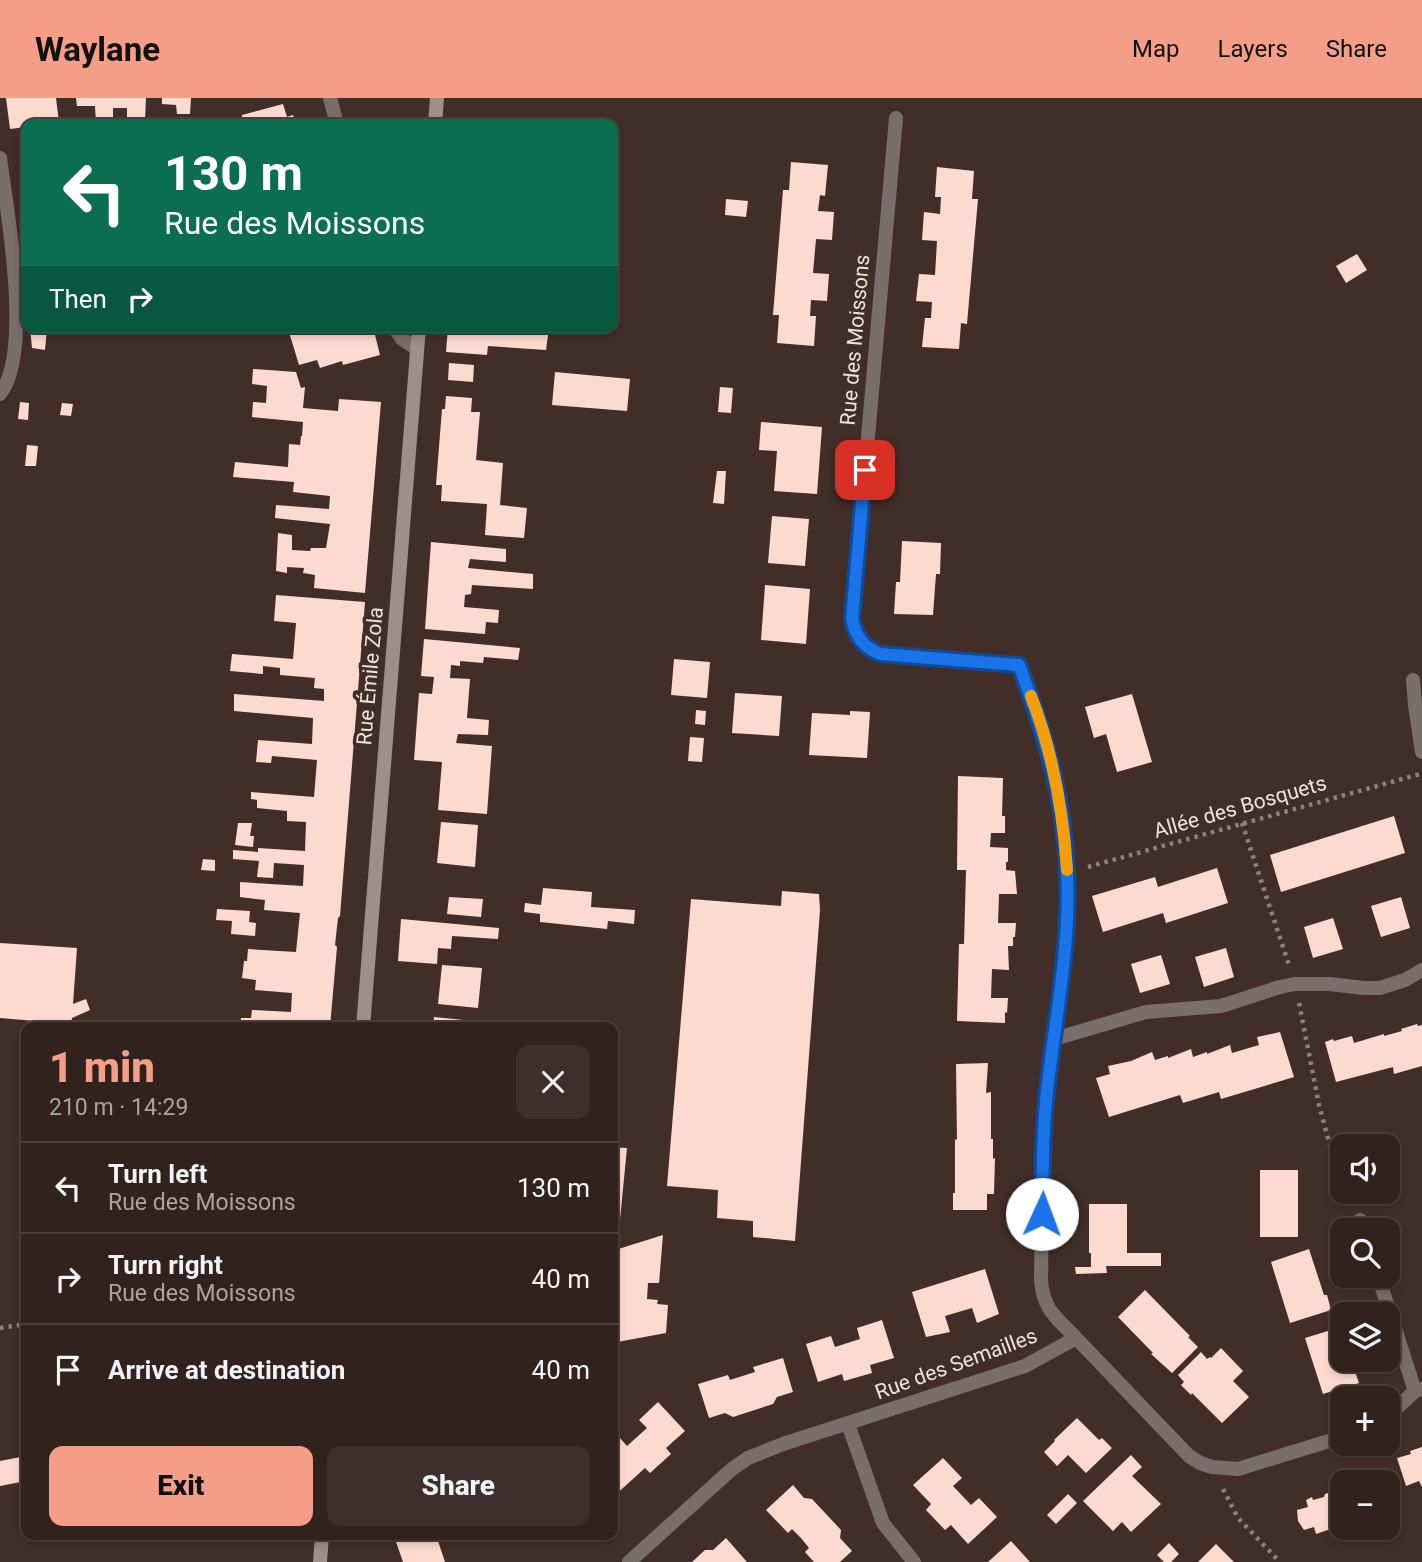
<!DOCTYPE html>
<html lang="en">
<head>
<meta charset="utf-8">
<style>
	:root { --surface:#32221e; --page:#3d2f2b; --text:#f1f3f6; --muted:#a8a4a4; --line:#4d3f3c; --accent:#f49e88 }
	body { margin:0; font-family:Roboto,sans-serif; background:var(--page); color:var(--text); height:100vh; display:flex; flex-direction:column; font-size:26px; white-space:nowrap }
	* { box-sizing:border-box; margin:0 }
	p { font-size:23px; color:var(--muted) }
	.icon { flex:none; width:38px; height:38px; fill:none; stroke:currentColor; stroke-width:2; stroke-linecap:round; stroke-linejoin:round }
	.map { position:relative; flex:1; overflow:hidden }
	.side { position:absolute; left:21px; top:924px; width:597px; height:518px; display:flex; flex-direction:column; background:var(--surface); border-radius:14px; box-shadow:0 4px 10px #0003,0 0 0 2px var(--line) }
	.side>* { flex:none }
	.banner { position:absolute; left:21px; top:21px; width:597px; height:214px; border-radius:14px; box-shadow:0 4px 10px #0003,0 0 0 2px var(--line); background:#0b6e4f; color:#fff; overflow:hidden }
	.tools { position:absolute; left:1330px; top:1036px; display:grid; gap:14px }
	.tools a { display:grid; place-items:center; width:70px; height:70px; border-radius:14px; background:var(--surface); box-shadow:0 4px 10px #0003,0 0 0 2px var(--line); font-size:35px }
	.pin { position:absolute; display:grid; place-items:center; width:60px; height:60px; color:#fff; margin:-30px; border-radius:14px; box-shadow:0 4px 10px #0006 }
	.me { position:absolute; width:77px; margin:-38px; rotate:2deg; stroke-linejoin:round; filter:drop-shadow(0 0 5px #0008) }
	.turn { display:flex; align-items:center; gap:24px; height:147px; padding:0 28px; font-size:32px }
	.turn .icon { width:91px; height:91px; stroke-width:2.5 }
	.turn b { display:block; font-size:49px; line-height:60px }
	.then { display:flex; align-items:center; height:66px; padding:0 28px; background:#0003; gap:14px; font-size:26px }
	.round { display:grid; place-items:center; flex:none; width:74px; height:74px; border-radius:14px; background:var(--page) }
	.overview { display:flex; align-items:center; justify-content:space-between; height:119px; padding:0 28px }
	h1 { font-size:42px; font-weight:800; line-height:52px; color:var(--accent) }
	.primary-button { display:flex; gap:14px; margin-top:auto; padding:14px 28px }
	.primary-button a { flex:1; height:80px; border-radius:14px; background:var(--accent); color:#111; font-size:28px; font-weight:800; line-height:80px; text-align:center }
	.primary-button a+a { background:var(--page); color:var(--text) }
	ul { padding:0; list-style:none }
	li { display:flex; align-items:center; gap:21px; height:91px; padding:0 28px; border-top:2px solid var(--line) }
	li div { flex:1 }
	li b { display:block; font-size:26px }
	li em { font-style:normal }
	header { display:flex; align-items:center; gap:42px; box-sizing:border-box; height:98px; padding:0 35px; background:var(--accent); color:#111 }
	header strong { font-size:33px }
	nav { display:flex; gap:38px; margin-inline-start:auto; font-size:24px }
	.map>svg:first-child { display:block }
	.building { fill:#fddad0 }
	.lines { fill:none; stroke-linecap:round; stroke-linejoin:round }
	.path { stroke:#907f7a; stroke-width:4.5; stroke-dasharray:3.5 5; stroke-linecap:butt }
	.lane { stroke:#796e6b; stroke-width:14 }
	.street { stroke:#796e6b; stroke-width:14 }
	.secondary { stroke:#a08e8a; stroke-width:14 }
	.route-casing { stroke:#114b97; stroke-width:18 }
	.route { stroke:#1a73e8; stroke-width:12 }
	.slow { stroke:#f59e0b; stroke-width:12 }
	.labels { text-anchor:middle; stroke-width:7; stroke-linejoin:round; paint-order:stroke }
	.street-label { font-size:21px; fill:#efe2de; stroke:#422e28 }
</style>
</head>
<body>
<header>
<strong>Waylane</strong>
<nav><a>Map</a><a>Layers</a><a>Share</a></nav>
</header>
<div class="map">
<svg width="1422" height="1464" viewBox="0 0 1422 1464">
	<rect width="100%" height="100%" fill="#422e28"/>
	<!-- building -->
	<g class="building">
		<polygon points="6,0 56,0 59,25 26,26 26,29 10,31"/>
		<polygon points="76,0 146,0 145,22 127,21 127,10 113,10 113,26 96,26 95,8 77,8"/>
		<polygon points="162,0 191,0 190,16 177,16 176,7 162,6"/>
		<polygon points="283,6 287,19 293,17 296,26 242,26 242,17"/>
		<polygon points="791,64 828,67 825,98 820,97 818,113 834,114 832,142 816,141 813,175 829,176 827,203 811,202 810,218 816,218 814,248 777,245 779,217 773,217 783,92 789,92"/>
		<polygon points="937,69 974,73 972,101 978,101 967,226 961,225 959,251 922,249 925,220 931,220 932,204 916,203 919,176 935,177 937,143 922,142 924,114 940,116 941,99 935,99"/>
		<polygon points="726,101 748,103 746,119 725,117"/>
		<polygon points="1357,156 1367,172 1346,185 1336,168"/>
		<polygon points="30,229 47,230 45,252 32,250"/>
		<polygon points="309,229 373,229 380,257 343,267 342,263 320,270 317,262 299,267 289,234"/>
		<polygon points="448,229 488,231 489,229 534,229 533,236 548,237 546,252 488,248 487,257 446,254"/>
		<polygon points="449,265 474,267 473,284 448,282"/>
		<polygon points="253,271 296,274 301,290 305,289 303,310 338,313 339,301 381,304 365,495 314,490 315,477 303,475 304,470 287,469 287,475 276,473 278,435 292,437 292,452 310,453 311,450 326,450 330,426 275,420 276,407 329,411 330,398 293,394 294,384 233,379 235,364 288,369 289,346 300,347 301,338 302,338 303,324 252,319 253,304 266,305 267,288 252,286"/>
		<polygon points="555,274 630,281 627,313 552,307"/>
		<polygon points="720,289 733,290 731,315 718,314"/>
		<polygon points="446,298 472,300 471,314 480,314 476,362 503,365 500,407 527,410 524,440 485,437 487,406 441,403 442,387 436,387 442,311 445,311"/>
		<polygon points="20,304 29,305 28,322 18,321"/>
		<polygon points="62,305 73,306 71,318 60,317"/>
		<polygon points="761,324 822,329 817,396 774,393 777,353 759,352"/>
		<polygon points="27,347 38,348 36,368 25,368"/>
		<polygon points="717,373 726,373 724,406 713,405"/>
		<polygon points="772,418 809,421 805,468 768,465"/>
		<polygon points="902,443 941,445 940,476 936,476 933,517 894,516 896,484 900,484"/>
		<polygon points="431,444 506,451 506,464 470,461 468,470 533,476 533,491 472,487 471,496 465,497 464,509 499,512 498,525 486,524 485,536 425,531"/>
		<polygon points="765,487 810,491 806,546 761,542"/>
		<polygon points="276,497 365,504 340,818 338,820 335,847 337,849 330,929 240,929 241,920 251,920 252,912 291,914 292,895 255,892 256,882 242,880 244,863 247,863 248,851 296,854 300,815 264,812 265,802 240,799 240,784 303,788 304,767 274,765 273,780 257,779 259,763 233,761 233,752 258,754 258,750 305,753 306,724 287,723 287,713 257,710 257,702 251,701 251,694 314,699 317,662 272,658 271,665 256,664 258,642 312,646 313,620 234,613 234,596 324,603 324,591 314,590 315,580 280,577 280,570 263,568 263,576 230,573 232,556 293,561 296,525 274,523"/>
		<polygon points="424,541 520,550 518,562 484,559 483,565 460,563 460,568 451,567 450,580 470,581 467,620 489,622 488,637 458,636 456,645 492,648 487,716 438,712 442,664 414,662 419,595 432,596 434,579 421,578"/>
		<polygon points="674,561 710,564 707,600 671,597"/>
		<polygon points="735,595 782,598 779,638 732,635"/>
		<polygon points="1132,596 1152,664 1117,674 1106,636 1094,640 1085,609"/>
		<polygon points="696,612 706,613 705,627 695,626"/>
		<polygon points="850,613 870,614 867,660 809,657 812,615 850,617"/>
		<polygon points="690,639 704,640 702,664 688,663"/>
		<polygon points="958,678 1003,680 1002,718 1005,718 1005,735 991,735 990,749 1008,750 1008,764 1006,764 1006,772 1015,773 1017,796 999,796 998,825 1016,825 1015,839 1013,839 1013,848 1008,848 1009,872 992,871 991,900 1008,900 1007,915 1005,914 1005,925 957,923 959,846 964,846 966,772 957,772"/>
		<polygon points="1394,718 1405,755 1281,794 1270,757"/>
		<polygon points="441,724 478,727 475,769 437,765"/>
		<polygon points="238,725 252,725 250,738 254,738 253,749 235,747"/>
		<polygon points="203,761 215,762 215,773 201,772"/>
		<polygon points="1217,770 1228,805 1166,825 1163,815 1103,834 1092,798 1155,779 1158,789"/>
		<polygon points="543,790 592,794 591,809 635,812 634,826 608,823 607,831 540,824 540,816 524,814 525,805 541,807"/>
		<polygon points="782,793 819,796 820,812 795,1143 753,1139 753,1123 717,1120 718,1092 667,1088 691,801 781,808"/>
		<polygon points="449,799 483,801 481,819 447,816"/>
		<polygon points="1401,799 1410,830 1381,839 1371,808"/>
		<polygon points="217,811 250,813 249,824 256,825 255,838 231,836 232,823 216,822"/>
		<polygon points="1333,820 1343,851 1313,860 1304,829"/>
		<polygon points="401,821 499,830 498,841 452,838 451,851 438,850 437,866 398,863"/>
		<polygon points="0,845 77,850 73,906 86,901 90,912 72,920 71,926 0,920"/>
		<polygon points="1226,850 1234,879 1204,889 1195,859"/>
		<polygon points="1161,857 1170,886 1140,895 1131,866"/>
		<polygon points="442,867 482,870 478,910 438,906"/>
		<polygon points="434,919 474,923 473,929 433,929"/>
		<polygon points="1417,926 1418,928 1422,927 1422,968 1394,976 1393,969 1336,984 1325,944 1333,941 1334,943 1352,938 1354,945 1384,936 1384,938 1402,933 1401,931"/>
		<polygon points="1280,934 1294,979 1221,1001 1219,994 1183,1005 1180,997 1109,1019 1096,980 1110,976 1108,968 1131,963 1152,954 1155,962 1168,958 1168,960 1191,951 1193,959 1207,954 1207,956 1230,947 1232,955 1259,947 1257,939"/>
		<polygon points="988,965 986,995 991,994 991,1041 993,1041 993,1061 995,1060 994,1096 987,1096 987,1112 953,1112 953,1095 955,1095 955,1041 957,1042 956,966"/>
		<polygon points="612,1049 627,1050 619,1132 612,1131"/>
		<rect x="1260" y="1072" width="38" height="67"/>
		<polygon points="1089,1106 1127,1106 1127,1155 1161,1155 1161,1168 1106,1168 1107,1175 1076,1176 1075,1169 1091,1169 1091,1155 1089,1155"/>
		<polygon points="663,1137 659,1185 648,1185 647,1201 658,1202 657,1206 668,1207 666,1235 612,1245 612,1153"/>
		<polygon points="1309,1151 1324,1197 1327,1197 1331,1212 1290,1225 1271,1164"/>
		<polygon points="985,1171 999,1216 977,1225 972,1210 945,1218 950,1234 926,1239 912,1194"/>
		<polygon points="1145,1192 1190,1238 1188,1239 1198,1249 1172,1275 1151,1256 1153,1255 1118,1219"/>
		<polygon points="882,1222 894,1260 870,1267 872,1275 844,1283 842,1276 818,1284 806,1246 831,1238 835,1249 860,1241 857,1230"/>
		<polygon points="1341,1229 1342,1262 1351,1262 1359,1285 1323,1296 1305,1240"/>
		<polygon points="1221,1250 1243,1273 1233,1283 1249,1299 1222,1325 1192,1295 1191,1297 1181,1287 1184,1284 1178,1277 1201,1254 1207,1261 1210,1259 1211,1260"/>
		<polygon points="783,1260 793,1294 777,1299 773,1306 733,1319 725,1315 709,1320 698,1286 728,1277 730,1282 755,1274 753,1269"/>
		<polygon points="658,1304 685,1333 666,1350 671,1356 650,1375 645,1370 612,1400 612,1346 619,1339 627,1348 647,1330 639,1322"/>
		<polygon points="1077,1320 1099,1342 1102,1340 1112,1350 1086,1375 1068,1357 1057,1368 1044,1354 1055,1343 1054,1342"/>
		<polygon points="1422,1349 1422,1389 1419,1383 1406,1388 1397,1360 1411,1356 1410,1353"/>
		<polygon points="1131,1357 1142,1369 1132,1378 1161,1406 1131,1434 1122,1424 1113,1433 1083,1403"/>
		<polygon points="26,1358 26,1383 0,1388 0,1363"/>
		<polygon points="943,1360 962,1380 953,1388 971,1407 979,1400 997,1419 968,1446 951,1427 945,1432 926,1412 931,1406 913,1387"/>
		<polygon points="793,1387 804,1400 812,1401 841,1432 840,1440 852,1453 840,1464 814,1464 805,1454 809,1450 801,1440 792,1431 788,1435 766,1412"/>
		<polygon points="1342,1390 1342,1427 1316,1436 1314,1429 1304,1432 1298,1423 1297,1412 1308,1409 1306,1402 1312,1399 1313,1402 1324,1399 1325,1396"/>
		<polygon points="1068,1396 1077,1405 1056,1426 1047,1417"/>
		<polygon points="408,1437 436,1437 445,1464 403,1464 395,1441"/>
		<polygon points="726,1440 747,1464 692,1464 705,1452 713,1452"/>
		<polygon points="1011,1443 1030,1464 988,1464"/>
		<polygon points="1169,1445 1179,1456 1171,1464 1164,1464 1157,1457"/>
		<polygon points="1216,1446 1234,1464 1198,1464"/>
	</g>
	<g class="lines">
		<!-- path -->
		<g class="path">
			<polyline points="1242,725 1289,867"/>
			<polyline points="1088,769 1420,676"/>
			<polyline points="1299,905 1319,1007 1342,1092"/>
			<polyline points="0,1230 26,1226"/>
			<polyline points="1223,1391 1238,1420 1280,1464"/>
		</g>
		<!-- lane -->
		<g class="lane">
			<polyline points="330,0 337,26"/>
			<polyline points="394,229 402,241 417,251"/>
		</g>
		<!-- street -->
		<g class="street">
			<path d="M896 20 852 521C856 539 863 549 880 556L1019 567C1035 608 1050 651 1059 694 1067 739 1069 787 1067 832 1064 891 1050 948 1045 1007 1041 1065 1042 1124 1041 1182 1043 1212 1057 1220 1076 1240"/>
			<path d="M0 60C7 113 33 254 0 296"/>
			<polyline points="1413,582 1415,607 1422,654"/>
			<polyline points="1054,941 1146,914 1221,908 1280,889 1295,886 1329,886 1364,890 1380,890 1405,882 1422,872"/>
			<polyline points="1360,1122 1363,1132"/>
			<polyline points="1378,1178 1415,1293"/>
			<polyline points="1388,1318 1415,1293 1422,1291"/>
			<polyline points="848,1326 883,1425 914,1464"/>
			<polyline points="629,1464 732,1371 748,1360 783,1346 1025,1268 1076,1240 1189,1358 1200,1365 1212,1369 1238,1371 1342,1339"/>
		</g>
		<!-- secondary -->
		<g class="secondary">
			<polyline points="435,26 437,0"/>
			<polyline points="363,929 419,229"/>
			<polyline points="320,1464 322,1437"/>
		</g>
	</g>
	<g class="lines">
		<!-- route casing -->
		<g class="route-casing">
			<path id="route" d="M865 372 852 521C856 539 863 549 880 556L1019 567C1045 637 1064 698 1067 773 1071 847 1055 920 1047 994 1042 1034 1043 1075 1042 1116"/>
		</g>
		<!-- route -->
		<use href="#route" class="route"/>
		<!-- slow -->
		<path class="slow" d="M1031 598C1053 654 1063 712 1067 772"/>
	</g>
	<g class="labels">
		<!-- street labels -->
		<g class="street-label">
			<text transform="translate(855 242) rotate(-85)" y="7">Rue des Moissons</text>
			<text transform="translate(370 578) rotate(-85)" y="7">Rue Émile Zola</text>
			<text transform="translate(1240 709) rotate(-16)" y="7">Allée des Bosquets</text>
			<text transform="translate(956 1266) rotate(-20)" y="7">Rue des Semailles</text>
		</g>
	</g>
</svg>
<div class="tools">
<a><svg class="icon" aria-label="sound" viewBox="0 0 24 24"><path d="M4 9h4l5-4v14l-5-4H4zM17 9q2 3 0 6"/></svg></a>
<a><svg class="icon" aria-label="search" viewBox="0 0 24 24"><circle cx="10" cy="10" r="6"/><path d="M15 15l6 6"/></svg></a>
<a><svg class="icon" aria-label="layers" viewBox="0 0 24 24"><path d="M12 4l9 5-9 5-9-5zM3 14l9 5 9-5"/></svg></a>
<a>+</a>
<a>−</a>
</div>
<div class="pin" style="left:865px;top:372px;background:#d93025"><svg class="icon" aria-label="arrive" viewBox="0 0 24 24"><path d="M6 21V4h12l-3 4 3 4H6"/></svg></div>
<svg class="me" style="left:1042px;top:1116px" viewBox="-20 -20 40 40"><circle r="19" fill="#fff"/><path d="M0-13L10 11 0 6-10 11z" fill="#1a73e8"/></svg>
<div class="banner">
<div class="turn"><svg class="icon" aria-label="left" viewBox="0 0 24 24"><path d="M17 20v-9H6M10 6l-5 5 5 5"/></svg><div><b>130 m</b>Rue des Moissons</div></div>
<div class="then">Then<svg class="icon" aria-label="right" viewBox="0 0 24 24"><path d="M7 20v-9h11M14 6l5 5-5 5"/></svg></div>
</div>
<section class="side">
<div class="overview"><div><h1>1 min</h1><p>210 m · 14:29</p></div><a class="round"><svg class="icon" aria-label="close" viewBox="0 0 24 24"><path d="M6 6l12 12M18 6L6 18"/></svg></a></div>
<ul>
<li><svg class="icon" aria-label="left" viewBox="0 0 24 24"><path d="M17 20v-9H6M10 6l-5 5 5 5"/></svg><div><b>Turn left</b><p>Rue des Moissons</p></div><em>130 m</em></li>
<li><svg class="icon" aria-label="right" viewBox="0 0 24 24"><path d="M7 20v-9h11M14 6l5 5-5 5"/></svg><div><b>Turn right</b><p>Rue des Moissons</p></div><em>40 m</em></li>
<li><svg class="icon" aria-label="arrive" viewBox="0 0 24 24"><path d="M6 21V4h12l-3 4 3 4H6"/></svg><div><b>Arrive at destination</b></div><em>40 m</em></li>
</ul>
<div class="primary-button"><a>Exit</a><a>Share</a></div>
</section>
</div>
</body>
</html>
